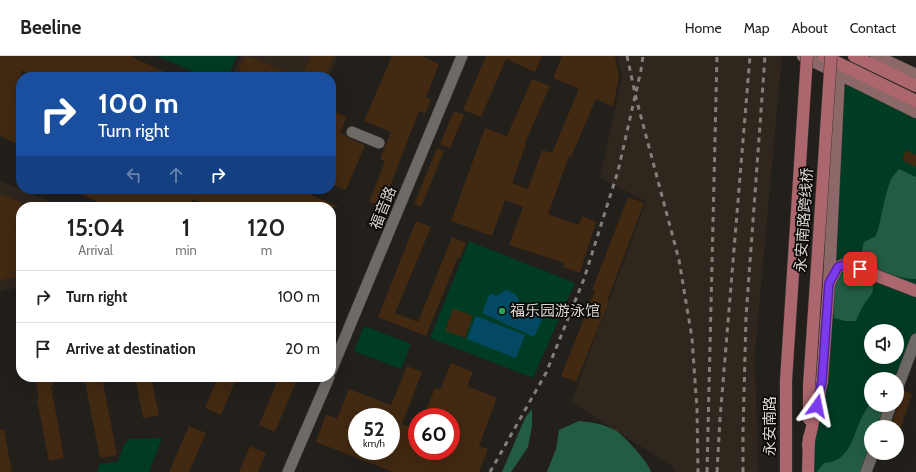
<!DOCTYPE html>
<html lang="en">
<head>
<meta charset="utf-8">
<style>
	:root { --surface:#fff; --page:#f6f6f6; --text:#222; --muted:#767676; --line:#e0e0e0 }
	body { margin:0; font-family:Cabin,"Noto Sans SC",sans-serif; background:var(--page); color:var(--text); height:100vh; display:flex; flex-direction:column; font-size:15px; white-space:nowrap }
	* { box-sizing:border-box; margin:0 }
	p { font-size:13px; color:var(--muted) }
	.icon { flex:none; width:22px; height:22px; fill:none; stroke:currentColor; stroke-width:2; stroke-linecap:round; stroke-linejoin:round }
	.map { position:relative; flex:1; overflow:hidden }
	.sheet { position:absolute; left:16px; top:146px; width:320px; height:180px; display:flex; flex-direction:column; background:var(--surface); border-radius:16px; box-shadow:0 4px 16px #0002 }
	.sheet>* { flex:none }
	.top-card { position:absolute; left:16px; top:16px; width:320px; height:122px; border-radius:16px; box-shadow:0 4px 16px #0002; background:#1a4fa0; color:#fff; overflow:hidden }
	.controls { position:absolute; left:864px; top:268px; display:grid; gap:8px }
	.controls a { display:grid; place-items:center; width:40px; height:40px; border-radius:50%; background:var(--surface); box-shadow:0 4px 16px #0002; font-size:20px }
	.speed { position:absolute; left:348px; top:352px; display:flex; gap:8px; font-size:20px; font-weight:700; text-align:center }
	.speed>* { display:grid; place-content:center; width:52px; height:52px; border-radius:50%; background:var(--surface); box-shadow:0 4px 16px #0002; line-height:1 }
	.speed small { font-size:10px; font-weight:400 }
	.speed .limit { border:6px solid #d22; background:#fff; color:#111 }
	.pin { position:absolute; display:grid; place-items:center; width:34px; height:34px; color:#fff; margin:-17px; border-radius:8px; box-shadow:0 2px 6px #0006 }
	.me { position:absolute; width:44px; margin:-22px; rotate:12deg; stroke-linejoin:round; filter:drop-shadow(0 0 3px #0008) }
	.turn { display:flex; align-items:center; gap:14px; height:84px; padding:0 16px; font-size:18px }
	.turn .icon { width:52px; height:52px; stroke-width:2.5 }
	.turn b { display:block; font-size:28px; line-height:34px }
	.lanes { display:flex; align-items:center; height:38px; padding:0 16px; background:#0003; justify-content:center; gap:20px; direction:ltr }
	.lanes .off { opacity:.35 }
	.eta { display:flex; justify-content:space-evenly; align-items:center; height:68px; text-align:center }
	.eta b { font-size:24px; font-weight:600; line-height:28px }
	ul { padding:0; list-style:none }
	li { display:flex; align-items:center; gap:12px; height:52px; padding:0 16px; border-top:1px solid var(--line) }
	li div { flex:1 }
	li b { display:block; font-size:15px }
	li em { font-style:normal }
	header { display:flex; align-items:center; gap:24px; box-sizing:border-box; height:56px; padding:0 20px; background:var(--surface); border-bottom:1px solid var(--line) }
	header strong { font-size:19px }
	nav { display:flex; gap:22px; margin-inline-start:auto; font-size:14px }
	.map>svg:first-child { display:block }
	.built { fill:#2f261e }
	.green { fill:#003b24; fill-rule:evenodd }
	.forest { fill:#225c42 }
	.water { fill:#034963 }
	.building { fill:#412912; fill-rule:evenodd }
	.lines { fill:none; stroke-linecap:round; stroke-linejoin:round }
	.street-casing { stroke:#3d3937; stroke-width:12 }
	.secondary-casing { stroke:#3d3937; stroke-width:13 }
	.primary-casing { stroke:#3d3937; stroke-width:13 }
	.street { stroke:#6f6a65; stroke-width:11 }
	.secondary { stroke:#8d6869; stroke-width:12 }
	.primary { stroke:#ac666d; stroke-width:12 }
	.rail { stroke:#83807c; stroke-width:3; stroke-dasharray:5 5; stroke-linecap:butt }
	.primary-bridge-casing { stroke:#3d3937; stroke-width:13; stroke-linecap:butt }
	.primary-bridge { stroke:#ac666d; stroke-width:12 }
	.route-casing { stroke:#51269a; stroke-width:10 }
	.route { stroke:#7c3aed; stroke-width:7 }
	.leisure-dot { fill:#2e9e5b; stroke:#0b0907; stroke-width:1.5 }
	.labels { text-anchor:middle; stroke-width:3.5; stroke-linejoin:round; paint-order:stroke }
	.street-label { font-size:15px; fill:#d9d6d3; stroke:#0b0907 }
	.poi-label { font-size:15px; fill:#d9d6d3; stroke:#0b0907; text-anchor:start }
</style>
</head>
<body>
<header>
<strong>Beeline</strong>
<nav><a>Home</a><a>Map</a><a>About</a><a>Contact</a></nav>
</header>
<div class="map">
<svg width="916" height="416" viewBox="0 0 916 416">
	<rect width="100%" height="100%" fill="#231f1b"/>
	<!-- built -->
	<g class="built">
		<polygon points="241,0 338,0 329,21 248,21 234,16"/>
		<polygon points="617,0 782,0 755,298 758,416 674,416 673,411 571,346 646,146 600,121 622,20"/>
		<polygon points="0,125 64,151 21,151 21,231 0,235"/>
	</g>
	<!-- green -->
	<g class="green">
		<polygon points="157,0 237,0 228,21 206,21"/>
		<path d="M839 18 916 56V283L897 323H871V349H891L883 371H871V397L866 416H808L822 325ZM871 275H897V301H871Z"/>
		<polygon points="469,185 575,227 533,322 430,282"/>
		<polygon points="364,270 411,288 401,313 354,295"/>
		<polygon points="162,382 149,416 97,416 100,408 118,406 123,391 129,383"/>
	</g>
	<!-- forest -->
	<g class="forest">
		<path d="M899 113 916 121V223C902 223 874 215 866 204 861 198 862 192 864 186L876 180C882 162 883 144 890 126 891 121 896 117 899 113Z"/>
		<path d="M855 215 870 221C876 235 873 236 865 247 861 252 859 259 856 265H845L834 262 832 239 834 221Z"/>
		<path d="M871 345V349H885L876 371H871V387L860 416H817L824 407C849 405 852 384 860 365 863 358 868 351 871 345Z"/>
		<polygon points="532,353 532,370 528,391 511,416 502,416 525,362"/>
		<path d="M579 365C591 366 604 368 615 374 623 378 650 408 651 416H547L556 393 559 374Z"/>
	</g>
	<!-- water -->
	<g class="water">
		<path d="M506 234C515 236 519 241 520 250L544 260 534 281 482 257 490 237 496 240Z"/>
		<polygon points="476,260 525,279 516,302 467,283"/>
	</g>
	<!-- building -->
	<g class="building">
		<polygon points="0,0 130,0 175,21 37,21 21,14 21,90 0,80"/>
		<polygon points="245,0 248,0 298,21 254,21 238,15"/>
		<polygon points="311,0 334,0 325,21 302,21"/>
		<polygon points="392,0 422,0 439,8 426,41 431,43 425,58 419,55 382,151 369,146 385,105 380,103 391,76 364,65"/>
		<polygon points="486,0 542,0 535,16 506,3 481,61 463,54"/>
		<polygon points="562,0 615,0 619,22 613,51 596,43 571,101 569,100 548,158 579,169 582,160 596,166 580,217 563,211 564,207 509,189 523,151 505,144 492,180 451,165 485,72 507,80 532,23 550,30 525,87 526,88 512,127 528,133 542,94 552,97 578,35 577,35 578,32 553,22"/>
		<polygon points="331,54 347,61 340,77 346,79 349,82 365,89 346,134 331,128"/>
		<polygon points="454,55 464,59 450,92 440,88"/>
		<polygon points="437,92 444,95 421,151 414,148"/>
		<polygon points="906,94 916,99 916,111 902,104"/>
		<polygon points="70,133 297,133 339,151 212,151 193,143 189,151 98,151 100,147"/>
		<polygon points="0,138 21,146 21,220 0,224"/>
		<polygon points="628,141 644,147 607,245 609,245 576,326 561,320 595,235 592,234"/>
		<polygon points="416,165 431,171 395,257 418,266 452,181 466,187 460,202 458,201 426,280 378,261"/>
		<polygon points="453,252 473,260 465,282 445,275"/>
		<path d="M451 307 473 316 467 330 497 342 479 390 488 393 479 416H393L316 386 326 358 337 363 349 333 391 349 407 310 422 316 402 368 417 373V395H451V361H423L435 332 440 334ZM357 361H391V395H357Z"/>
		<polygon points="35,321 53,321 54,329 51,330 64,402 49,405 37,344 39,344"/>
		<polygon points="84,321 102,321 117,399 100,402"/>
		<polygon points="135,321 151,321 159,359 143,362"/>
		<polygon points="218,321 237,321 221,359 205,352"/>
		<polygon points="279,321 298,321 275,376 259,369"/>
		<polygon points="904,335 912,338 901,371 890,371 898,351 897,346 900,339"/>
		<polygon points="189,370 206,377 189,416 169,416"/>
		<polygon points="0,374 4,374 12,416 0,416"/>
		<polygon points="250,390 266,397 258,416 239,416"/>
	</g>
	<g class="lines">
		<!-- street casing -->
		<g class="street-casing">
			<g id="street">
				<polyline points="352,76 379,87"/>
				<polyline points="331,315 462,0"/>
				<polyline points="897,333 916,283"/>
				<polyline points="883,371 891,349"/>
				<polyline points="288,416 329,321"/>
				<polyline points="866,416 873,397"/>
			</g>
		</g>
		<!-- secondary casing -->
		<g class="secondary-casing">
			<g id="secondary">
				<polyline points="803,0 916,56"/>
				<polyline points="876,0 916,19"/>
				<polyline points="829,227 839,18"/>
			</g>
		</g>
		<!-- primary casing -->
		<g class="primary-casing">
			<g id="primary">
				<polyline points="824,0 916,45"/>
				<polyline points="854,0 916,30"/>
				<polyline points="809,363 809,330"/>
				<polyline points="808,389 822,325 829,227 838,211 846,208 916,235"/>
				<polyline points="786,416 786,325"/>
				<polyline points="808,416 809,381"/>
			</g>
		</g>
		<!-- street -->
		<use href="#street" class="street"/>
		<!-- secondary -->
		<use href="#secondary" class="secondary"/>
		<!-- primary -->
		<use href="#primary" class="primary"/>
		<!-- rail -->
		<g class="rail">
			<polyline points="627,0 636,42 679,204 692,282 697,353 698,416"/>
			<polyline points="490,416 546,317 584,223 618,115 641,14 643,0"/>
			<polyline points="707,416 717,0"/>
			<polyline points="717,416 720,363 750,0"/>
			<polyline points="743,416 743,376 746,261 765,0"/>
		</g>
		<!-- primary-bridge casing -->
		<g class="primary-bridge-casing">
			<g id="primary-bridge">
				<polyline points="786,325 807,0"/>
				<polyline points="809,330 831,0"/>
			</g>
		</g>
		<!-- primary-bridge -->
		<use href="#primary-bridge" class="primary-bridge"/>
	</g>
	<g class="lines">
		<!-- route casing -->
		<g class="route-casing">
			<polyline id="route" points="817,350 822,325 829,227 838,211 846,208 860,213"/>
		</g>
		<!-- route -->
		<use href="#route" class="route"/>
	</g>
	<!-- markers -->
	<circle class="leisure-dot" cx="502" cy="255" r="4"/>
	<g class="labels">
		<!-- street labels -->
		<g class="street-label">
			<text transform="translate(383 152) rotate(-68)" y="5">福音路</text>
			<text transform="translate(804 164) rotate(-86)" y="5">永安南路跨线桥</text>
			<text transform="translate(770 370) rotate(-90)" y="5">永安南路</text>
		</g>
		<!-- poi labels -->
		<g class="poi-label">
			<text x="510" y="260">福乐园游泳馆</text>
		</g>
	</g>
</svg>
<div class="controls">
<a><svg class="icon" aria-label="sound" viewBox="0 0 24 24"><path d="M4 9h4l5-4v14l-5-4H4zM17 9q2 3 0 6"/></svg></a>
<a>+</a>
<a>−</a>
</div>
<div class="speed"><div>52<small>km/h</small></div><div class="limit">60</div></div>
<div class="pin" style="left:860px;top:213px;background:#d93025"><svg class="icon" aria-label="arrive" viewBox="0 0 24 24"><path d="M6 21V4h12l-3 4 3 4H6"/></svg></div>
<svg class="me" style="left:817px;top:350px" viewBox="-20 -20 40 40"><path d="M0-17L14 15 0 8-14 15z" fill="#7c3aed" stroke="#fff" stroke-width="4"/></svg>
<div class="top-card">
<div class="turn"><svg class="icon" aria-label="right" viewBox="0 0 24 24"><path d="M7 20v-9h11M14 6l5 5-5 5"/></svg><div><b>100 m</b>Turn right</div></div>
<div class="lanes"><svg class="icon off" aria-label="left" viewBox="0 0 24 24"><path d="M17 20v-9H6M10 6l-5 5 5 5"/></svg><svg class="icon off" aria-label="ahead" viewBox="0 0 24 24"><path d="M12 20V5M6 11l6-6 6 6"/></svg><svg class="icon" aria-label="right" viewBox="0 0 24 24"><path d="M7 20v-9h11M14 6l5 5-5 5"/></svg></div>
</div>
<section class="sheet">
<div class="eta">
<div><b>15:04</b><p>Arrival</p></div>
<div><b>1</b><p>min</p></div>
<div><b>120</b><p>m</p></div>
</div>
<ul>
<li><svg class="icon" aria-label="right" viewBox="0 0 24 24"><path d="M7 20v-9h11M14 6l5 5-5 5"/></svg><div><b>Turn right</b></div><em>100 m</em></li>
<li><svg class="icon" aria-label="arrive" viewBox="0 0 24 24"><path d="M6 21V4h12l-3 4 3 4H6"/></svg><div><b>Arrive at destination</b></div><em>20 m</em></li>
</ul>
</section>
</div>
</body>
</html>
